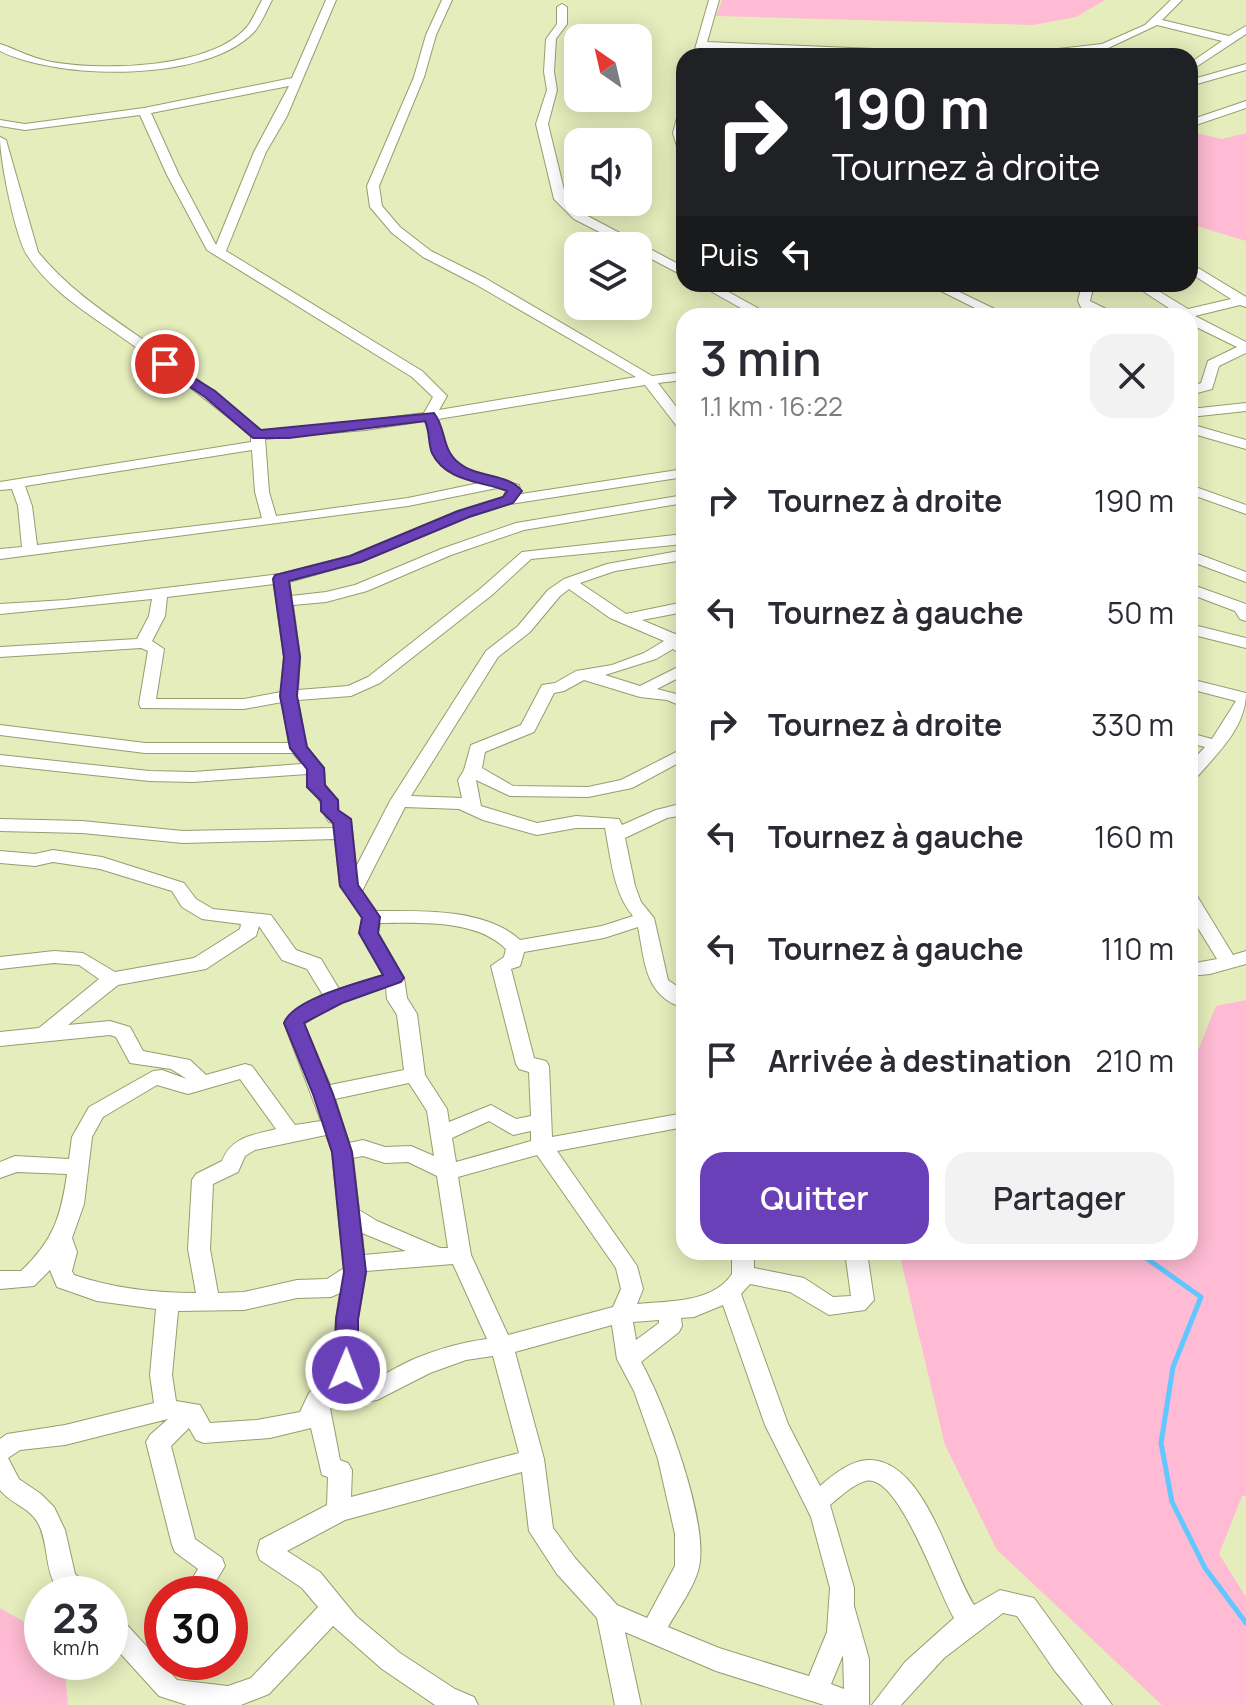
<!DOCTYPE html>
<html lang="fr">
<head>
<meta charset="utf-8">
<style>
	:root { --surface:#fff; --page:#f2f2f3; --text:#2b2b33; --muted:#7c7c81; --accent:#6a40b8 }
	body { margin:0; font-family:Manrope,sans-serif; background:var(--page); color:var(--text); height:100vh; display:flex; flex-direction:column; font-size:30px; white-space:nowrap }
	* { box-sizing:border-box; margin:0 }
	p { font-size:26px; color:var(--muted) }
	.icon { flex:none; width:44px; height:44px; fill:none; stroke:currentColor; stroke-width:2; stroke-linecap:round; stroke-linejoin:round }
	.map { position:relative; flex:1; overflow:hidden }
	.drawer { position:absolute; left:676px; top:308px; width:522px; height:952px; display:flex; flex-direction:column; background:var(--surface); border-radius:24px; box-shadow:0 4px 20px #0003 }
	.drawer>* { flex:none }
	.banner { position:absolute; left:676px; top:48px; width:522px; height:244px; border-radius:24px; box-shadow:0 4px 20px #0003; background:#202124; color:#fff; overflow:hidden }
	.needle { width:52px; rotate:326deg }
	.fabs { position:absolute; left:564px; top:24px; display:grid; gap:16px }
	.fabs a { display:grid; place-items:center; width:88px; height:88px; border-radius:16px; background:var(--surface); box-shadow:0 4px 20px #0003; font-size:40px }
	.speed { position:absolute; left:24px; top:1576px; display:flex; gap:16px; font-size:40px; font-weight:700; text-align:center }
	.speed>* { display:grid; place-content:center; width:104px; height:104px; border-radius:50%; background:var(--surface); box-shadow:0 4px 20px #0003; line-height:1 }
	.speed small { font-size:20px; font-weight:400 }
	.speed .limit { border:12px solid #d22; background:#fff; color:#111 }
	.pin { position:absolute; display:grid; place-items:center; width:68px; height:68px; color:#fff; margin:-34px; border:4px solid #fff; border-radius:50%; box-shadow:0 2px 8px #0007 }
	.me { position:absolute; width:88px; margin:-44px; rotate:1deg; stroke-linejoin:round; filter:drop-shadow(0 0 6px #0008) }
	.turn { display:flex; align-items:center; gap:28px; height:168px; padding:0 24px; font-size:36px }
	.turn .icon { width:104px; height:104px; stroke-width:2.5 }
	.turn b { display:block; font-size:56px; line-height:68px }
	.then { display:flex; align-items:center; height:76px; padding:0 24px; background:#0003; gap:16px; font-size:30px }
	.round { display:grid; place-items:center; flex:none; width:84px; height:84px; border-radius:24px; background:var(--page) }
	.head { display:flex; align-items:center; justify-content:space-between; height:136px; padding:0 24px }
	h1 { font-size:48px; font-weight:600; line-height:60px }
	.cta { display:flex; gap:16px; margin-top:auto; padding:16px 24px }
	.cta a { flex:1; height:92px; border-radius:24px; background:var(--accent); color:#fff; font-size:32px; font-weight:600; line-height:92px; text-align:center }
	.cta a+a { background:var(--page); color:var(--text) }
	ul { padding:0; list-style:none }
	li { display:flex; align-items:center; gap:24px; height:112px; padding:0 24px }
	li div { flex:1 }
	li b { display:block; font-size:30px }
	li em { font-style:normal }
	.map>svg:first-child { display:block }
	.green { fill:#febbd3 }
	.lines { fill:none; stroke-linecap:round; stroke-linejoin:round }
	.stream { stroke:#60c7ff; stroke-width:5 }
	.minor-casing { stroke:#969d6f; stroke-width:2 }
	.minor { fill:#fff; fill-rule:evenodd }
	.route { fill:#6a40b8; stroke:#452a78; stroke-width:2 }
</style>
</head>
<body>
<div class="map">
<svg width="1246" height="1705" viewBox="0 0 1246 1705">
	<rect width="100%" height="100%" fill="#e5edbc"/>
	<!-- green -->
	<g class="green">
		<polygon points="722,0 1105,0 1076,17 1033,25 716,16"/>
		<polygon points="1190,132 1222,139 1246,133 1246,241 1190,224"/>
		<polygon points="1246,1000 1246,1496 1242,1496 1219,1554 1246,1597 1246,1705 1162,1705 997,1550 945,1445 899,1252 1190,1252 1190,1070 1216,1006"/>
		<polygon points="0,1608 42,1632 42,1662 64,1662 68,1705 0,1705"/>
	</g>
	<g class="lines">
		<!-- stream -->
		<polyline class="stream" points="1127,1252 1146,1258 1201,1297 1173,1367 1161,1443 1172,1502 1205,1568 1246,1623"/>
		<!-- minor casing -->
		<g class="minor-casing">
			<g id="minor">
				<path d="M262 0H272C266 11 262 23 254 32 206 83 58 80 0 51V44C18 50 33 59 52 62 102 71 211 69 247 27 253 19 257 9 262 0Z"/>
				<path d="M326 0H336L287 116 266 152 226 251 422 371 447 396 439 410 636 377 475 284 423 257 392 233 370 207 367 186 414 77 426 35 442 0H452L436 35 424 77 379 186 382 206 400 227 431 251 485 278 652 376 684 372V380L658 383 684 417V430L679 429 645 385 438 419C442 429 441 440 446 450 457 476 495 478 519 485L521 494 684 469V477L510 504 468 517 360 562 289 582 291 596 326 592 355 585 441 549 516 523 684 495V503L524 530 451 555 367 591 326 602 293 605 300 657 298 690 348 686 368 677 480 589 522 552 684 534V544L531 559 492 595 380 683 351 696 298 700 306 747 324 768 325 786 338 800 339 811 351 819 356 867 390 801 486 651 518 626 548 590 564 579 607 564 684 550V560L615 571 580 583 626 614 684 602V612L642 620 675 634 684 630V657L673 649 656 659 605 675 640 686 684 664V675L657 689 684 696V707L667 700 640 697 584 680 564 691 554 693 534 732 485 752 482 768 513 786 588 787 621 780 684 748V760L632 788 588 797 510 796 476 780 481 806 537 823 576 816 619 819 622 825 656 810 684 803V815L667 818 625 838 635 886 641 902 654 918 668 980 684 991V1008C644 996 645 961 638 927L604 938 524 952 520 966 511 969 534 1058 546 1061 549 1066 552 1137 684 1113V1127L557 1151 637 1266 643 1289 637 1304C668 1301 713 1303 732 1274V1252H754V1268L804 1278 833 1297 851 1296 845 1252H867L874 1300 865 1310 829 1315 790 1292 750 1284 741 1294 788 1424 820 1486C833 1475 851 1460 869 1460 925 1460 949 1566 974 1605L1000 1590 1034 1598 1112 1705H1083L1055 1671 1017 1616 1003 1613 944 1658 901 1705H872L905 1662 954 1618C939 1594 899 1473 866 1481 853 1484 840 1497 830 1505L854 1588V1606L869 1659V1705H824L716 1671 625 1632 641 1705H615L597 1618 557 1574 529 1531 522 1472 345 1520 287 1551 320 1572 356 1616 400 1653 455 1689 474 1697 478 1705H435L382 1669 333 1626 269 1694 241 1705H187L159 1696 110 1642V1613L119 1616 177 1680 228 1686 251 1678 318 1607 302 1588 260 1560 257 1552 260 1540 327 1505 328 1477 322 1475 311 1428 270 1438 204 1443 196 1440 189 1428 171 1446 195 1539 222 1558 225 1566 208 1594H191L188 1586 198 1569 175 1552 172 1545 146 1442 150 1435 168 1419 65 1445 20 1450 8 1458 19 1479 41 1494 54 1507 65 1530 75 1574 89 1586 92 1594H62C43 1575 50 1545 38 1523 29 1507 11 1504 0 1490V1439L7 1434 65 1425 154 1403 150 1375 156 1309 97 1301 57 1287 50 1270 34 1286 0 1289V1271H21C53 1241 61 1217 67 1174L17 1172 0 1178V1162L15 1156 69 1159 72 1137 89 1107 153 1071 162 1070 187 1079 171 1069 130 1063 116 1037 110 1035 0 1046V1032L39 1028 99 979 79 965 54 963 0 969V957L54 951 83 953 115 972 194 958 240 929 241 924 202 919 182 907 172 891 100 869 53 862 35 866 0 863V851L35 854 53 850 102 857 184 883 196 899 213 909 271 915 296 950 321 959 339 989 383 975 360 933 362 917 340 886 335 839 183 843 82 833 0 831V819L82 821 183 831 334 828V823L329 822C324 815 323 811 321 804 316 790 308 793 307 774L193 782 149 781 0 765V755L149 771 193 772 302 764 293 753H145L0 735V725L145 743H289L282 702 244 709 141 708 139 704 148 651 141 648 0 657V647L137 639 149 616 152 599 0 614V604L66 600 280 574 350 556 458 511 503 497 507 490 497 488 408 506 0 559V549L22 547 18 506 12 489 0 490V482L251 442V436C212 403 171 373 130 343 94 317 51 293 27 255 15 235 0 161 0 137L6 140 38 252C69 290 108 315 148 343 187 371 225 399 261 431L311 428 424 413 433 397 412 377 207 250 167 175 140 115 25 130 0 126V120L25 124 144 108 292 78ZM289 86 254 152 216 245 179 175 151 113ZM425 421C438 460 432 471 479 483L408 498 276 516 269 492 265 439 365 430ZM252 450 255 492 262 518 37 545 32 506 25 486ZM274 584 284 657 281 692 244 699H156L164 649 152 641 165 616 167 597ZM569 589 610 618 664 641 644 653 612 665 576 671 555 683 542 685 521 725 471 745 464 770 458 780 462 798 411 796 498 657 530 632 560 596ZM405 807 459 809 483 820 537 835 576 828H605C611 858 613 892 633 916L602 926 520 940C485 908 421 911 376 911L362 891ZM380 923C419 923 476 919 506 949L504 957 491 966 516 1064 519 1069 529 1072 531 1116 516 1119 491 1105 449 1122 447 1109 425 1075 417 1014 407 998 404 978 378 933ZM259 926 282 960 307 969 323 995 294 1011 284 1023 321 1121 295 1125 252 1066 245 1064 206 1075 190 1060 143 1051 130 1027 110 1021 68 1025 118 985 206 969 256 936ZM386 987 387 999 397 1015 404 1070 330 1085 304 1024 331 1006ZM240 1079 276 1129C253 1135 231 1137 222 1161L196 1174 192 1180 188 1249 196 1293C155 1293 112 1288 74 1275L72 1271 77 1252 72 1238 84 1204 92 1137 103 1117 157 1085 188 1094ZM409 1083 427 1111 434 1156 411 1146 385 1147 363 1140 349 1143 335 1099ZM489 1121 513 1135 531 1131V1141L456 1162 452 1138ZM326 1135 332 1152 344 1268 327 1279 297 1280 244 1292 218 1293 210 1249 213 1184 238 1172 245 1156 255 1150ZM537 1155 616 1268 621 1289 613 1307 508 1335 471 1255 458 1177ZM363 1156 385 1163 408 1162 437 1176 448 1248H440L377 1221 359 1210 353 1158ZM362 1233 406 1251 364 1255ZM453 1264 487 1339C463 1342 438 1349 414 1359 385 1372 379 1381 345 1386L357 1370 358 1319 366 1271ZM340 1293 336 1319 335 1367 309 1393 300 1412 257 1420 210 1423 200 1405 176 1401 172 1375 178 1311 244 1310 297 1298 331 1297ZM723 1305 765 1425 811 1517 830 1588 827 1632 809 1676 719 1648 668 1627C678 1609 695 1586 699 1567 709 1521 664 1402 641 1362L679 1332 682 1326 681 1318 694 1317ZM659 1320V1323L636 1340 633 1322ZM612 1325 617 1359 634 1391 658 1459 675 1534V1566L647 1618 617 1605 575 1558 553 1528 544 1459 515 1352ZM493 1356 519 1453 351 1497 352 1470 348 1463 340 1460 330 1408 377 1400 430 1373 466 1360ZM843 1655 844 1689 831 1684Z"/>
				<polygon points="709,0 719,0 707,42 969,53 974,56 891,56 705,48 703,56 693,56"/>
				<polygon points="1171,0 1182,0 1162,20 1229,36 1246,26 1246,34 1190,71 1190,63 1222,41 1157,25 1104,50 1052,56 1018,56 1023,53 1102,44 1145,25"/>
				<polygon points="562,4 567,7 567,24 556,39 554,72 557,90 548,124 566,198 582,213 684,267 684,276 638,252 638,246 627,246 574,219 554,199 536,124 547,90 544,72 546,39 557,24 557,7"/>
				<polygon points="1246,64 1246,70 1190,86 1190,80"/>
				<polygon points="1246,101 1246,108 1190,127 1190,120"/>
				<polygon points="684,111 684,153 678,150 673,133 678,114"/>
				<polygon points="1190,263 1246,297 1246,307 1240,305 1195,316 1246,342 1246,353 1219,366 1212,389 1190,395 1190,387 1201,383 1208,361 1237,347 1190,324 1190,316 1169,316 1175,312 1132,284 1147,284 1188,309 1231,299 1190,273"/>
				<polygon points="698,284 714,284 772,316 755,316"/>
				<polygon points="927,284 943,284 1009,316 991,316"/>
				<polygon points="1082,284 1094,284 1090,301 1120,316 1097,314 1099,316 1085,316 1078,301"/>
				<polygon points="1135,312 1157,312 1164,316 1128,316"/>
				<polygon points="1246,403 1246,411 1190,417 1190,409"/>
				<polygon points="1190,424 1246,440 1246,449 1190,433"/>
				<polygon points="1190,485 1246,505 1246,514 1190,494"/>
				<polygon points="1190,551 1246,572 1246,582 1190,561"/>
				<polygon points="1190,584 1246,604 1246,621 1240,619 1235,611 1190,594"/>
				<polygon points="1190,624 1246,638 1246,648 1190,634"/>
				<path d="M1190 679 1246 693C1246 727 1218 753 1196 778L1190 779V763L1205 747 1190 743V733L1212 739 1236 701 1190 689Z"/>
				<polygon points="1190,894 1197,896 1233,955 1246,951 1246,964 1210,974 1190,976 1190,964 1217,959 1190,915"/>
			</g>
		</g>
		<!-- minor -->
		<use href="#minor" class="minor"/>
	</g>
	<!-- route -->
	<path class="route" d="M165 360 215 391 261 430 434 413C447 430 441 449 459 463 477 478 508 473 522 491L513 503 469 517 361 562 289 581 300 657 297 696 307 747 324 768 325 785 338 800V810L351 819 358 885 380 917 378 933 404 978 401 982 342 1003 304 1023 333 1094 352 1152 366 1272 358 1319V1370L354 1377 346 1379 338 1377 334 1370 336 1319 344 1272 332 1152 313 1094 284 1023C293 999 358 983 383 975L359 933 362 918 340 886 333 823 321 811V801L307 787V769L290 748 280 696 284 657 273 579 275 575 350 556 458 511 503 497 507 491C482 481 446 482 432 453 428 444 430 431 425 421L289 438H253L205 397 161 367V361Z"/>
</svg>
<div class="fabs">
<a><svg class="needle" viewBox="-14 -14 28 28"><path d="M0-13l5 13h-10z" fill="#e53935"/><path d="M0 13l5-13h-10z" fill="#7c7c81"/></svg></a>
<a><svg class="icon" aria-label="sound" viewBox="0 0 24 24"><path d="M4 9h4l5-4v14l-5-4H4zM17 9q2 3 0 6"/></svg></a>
<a><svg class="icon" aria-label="layers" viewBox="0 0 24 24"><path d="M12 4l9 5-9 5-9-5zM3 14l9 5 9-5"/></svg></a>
</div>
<div class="speed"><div>23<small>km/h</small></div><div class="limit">30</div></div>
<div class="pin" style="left:165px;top:364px;background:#d93025"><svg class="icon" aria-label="arrive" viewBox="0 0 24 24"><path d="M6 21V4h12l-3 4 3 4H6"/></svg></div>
<svg class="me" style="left:346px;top:1370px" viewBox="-20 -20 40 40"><circle r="17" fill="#6a40b8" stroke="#fff" stroke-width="3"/><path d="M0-11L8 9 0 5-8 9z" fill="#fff"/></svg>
<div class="banner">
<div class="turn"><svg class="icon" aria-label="right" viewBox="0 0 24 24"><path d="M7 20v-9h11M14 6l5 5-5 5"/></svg><div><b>190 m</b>Tournez à droite</div></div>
<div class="then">Puis<svg class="icon" aria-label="left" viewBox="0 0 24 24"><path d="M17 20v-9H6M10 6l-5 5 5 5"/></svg></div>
</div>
<section class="drawer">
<div class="head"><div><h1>3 min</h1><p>1.1 km · 16:22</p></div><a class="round"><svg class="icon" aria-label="close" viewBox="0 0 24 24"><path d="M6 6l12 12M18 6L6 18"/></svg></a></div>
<ul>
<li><svg class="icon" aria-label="right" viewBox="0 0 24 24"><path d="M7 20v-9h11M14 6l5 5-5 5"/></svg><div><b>Tournez à droite</b></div><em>190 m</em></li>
<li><svg class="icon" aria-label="left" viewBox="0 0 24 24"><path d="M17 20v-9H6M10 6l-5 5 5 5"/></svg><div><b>Tournez à gauche</b></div><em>50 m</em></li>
<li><svg class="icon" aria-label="right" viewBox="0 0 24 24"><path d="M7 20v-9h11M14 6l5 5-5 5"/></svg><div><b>Tournez à droite</b></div><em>330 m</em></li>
<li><svg class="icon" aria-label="left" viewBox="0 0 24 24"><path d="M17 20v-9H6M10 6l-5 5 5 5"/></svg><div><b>Tournez à gauche</b></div><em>160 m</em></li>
<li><svg class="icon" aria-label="left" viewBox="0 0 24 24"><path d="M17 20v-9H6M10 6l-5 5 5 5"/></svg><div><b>Tournez à gauche</b></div><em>110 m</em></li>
<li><svg class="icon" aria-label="arrive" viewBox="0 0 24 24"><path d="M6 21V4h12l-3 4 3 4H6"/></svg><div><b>Arrivée à destination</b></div><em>210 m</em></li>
</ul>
<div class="cta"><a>Quitter</a><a>Partager</a></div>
</section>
</div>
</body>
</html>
